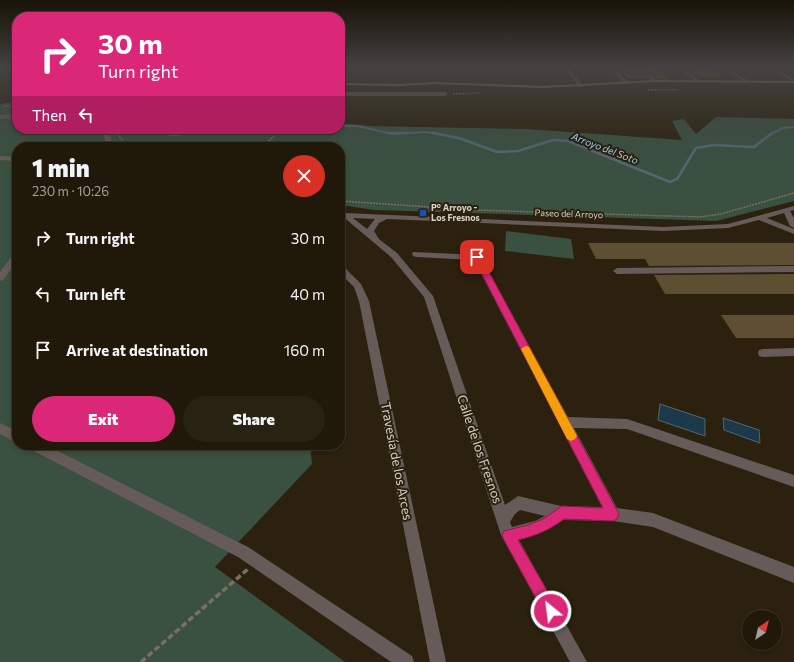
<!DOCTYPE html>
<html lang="en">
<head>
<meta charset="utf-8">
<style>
	:root { --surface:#20190a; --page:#282213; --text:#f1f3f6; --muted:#a2a09c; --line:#3d382b; --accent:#db2777 }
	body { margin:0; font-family:Commissioner,sans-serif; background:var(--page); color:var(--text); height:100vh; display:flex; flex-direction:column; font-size:15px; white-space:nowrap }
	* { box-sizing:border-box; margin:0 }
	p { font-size:13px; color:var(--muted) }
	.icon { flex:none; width:22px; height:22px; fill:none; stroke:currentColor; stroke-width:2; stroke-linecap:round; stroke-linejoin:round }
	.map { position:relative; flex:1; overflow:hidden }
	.drawer { position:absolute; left:12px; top:142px; width:333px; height:308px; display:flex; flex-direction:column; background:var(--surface); border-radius:16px; box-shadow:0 2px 6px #0003,0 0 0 1px var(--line) }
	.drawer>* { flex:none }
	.hud { position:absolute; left:12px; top:12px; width:333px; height:122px; border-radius:16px; box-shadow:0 2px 6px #0003,0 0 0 1px var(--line); background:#db2777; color:#fff; overflow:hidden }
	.needle { width:26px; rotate:35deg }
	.fabs { position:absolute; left:742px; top:610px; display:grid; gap:8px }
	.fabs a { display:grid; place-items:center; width:40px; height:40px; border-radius:50%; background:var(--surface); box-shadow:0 2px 6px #0003,0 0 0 1px var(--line); font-size:20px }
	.pin { position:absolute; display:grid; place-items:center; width:34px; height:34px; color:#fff; margin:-17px; border-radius:8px; box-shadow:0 2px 6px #0006 }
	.me { position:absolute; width:44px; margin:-22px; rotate:331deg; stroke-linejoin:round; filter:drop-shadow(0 0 3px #0008) }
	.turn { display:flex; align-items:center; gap:14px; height:84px; padding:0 20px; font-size:18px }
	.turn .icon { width:52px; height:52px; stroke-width:2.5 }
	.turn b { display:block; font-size:28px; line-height:34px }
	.then { display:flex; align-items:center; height:38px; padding:0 20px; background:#0003; gap:8px; font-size:15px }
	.round { display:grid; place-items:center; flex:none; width:42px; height:42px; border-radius:21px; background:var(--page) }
	.headline { display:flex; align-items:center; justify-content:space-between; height:68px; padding:0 20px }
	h1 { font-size:24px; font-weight:800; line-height:30px }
	.cta { display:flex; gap:8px; margin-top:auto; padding:8px 20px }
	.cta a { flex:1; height:46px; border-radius:24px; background:var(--accent); color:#fff; font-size:16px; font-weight:800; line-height:46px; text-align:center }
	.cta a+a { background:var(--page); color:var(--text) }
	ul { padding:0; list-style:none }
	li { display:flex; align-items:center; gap:12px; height:56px; padding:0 20px }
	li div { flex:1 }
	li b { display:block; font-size:15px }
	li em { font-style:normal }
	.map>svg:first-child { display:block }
	.green { fill:#3a5041 }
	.water { fill:#1c384b; stroke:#546670 }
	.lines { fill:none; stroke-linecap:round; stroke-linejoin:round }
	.stream-far1 { stroke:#546670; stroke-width:2 }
	.stream { stroke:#546670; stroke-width:2.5 }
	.building { fill:#5e4e32 }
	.path-far1 { stroke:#797061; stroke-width:1.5; stroke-dasharray:2 1; stroke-linecap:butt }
	.path { stroke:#797061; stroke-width:3.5; stroke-dasharray:6 3; stroke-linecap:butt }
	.street { fill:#665b58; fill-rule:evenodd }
	.secondary { fill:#8d7b75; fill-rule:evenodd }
	.route { fill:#db2777; stroke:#8e194d }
	.slow { fill:#f59e0b }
	.transit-dot { fill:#1a4fb4; stroke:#2b210e; stroke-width:1.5 }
	.labels { text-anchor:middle; stroke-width:4; stroke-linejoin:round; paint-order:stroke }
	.far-poi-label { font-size:9px; font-weight:bold; fill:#d7d0c5; stroke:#2b210e; text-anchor:start }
	.far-street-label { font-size:9px; fill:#d7d0c5; stroke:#2b210e }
	.far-water-label { font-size:10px; font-style:italic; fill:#9ad0f6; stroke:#2b210e }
	.near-street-label { font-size:13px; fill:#d7d0c5; stroke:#2b210e }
</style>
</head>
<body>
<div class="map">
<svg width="794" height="662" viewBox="0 0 794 662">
	<rect width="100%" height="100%" fill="#2b210e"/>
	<!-- green -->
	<g class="green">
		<polygon points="17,101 17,129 340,129 340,123 369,126 527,129 682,140 672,121 684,119 696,134 716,117 794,119 794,201 716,221 374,210 340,205 340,147 17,147 17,445 310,445 312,464 215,567 345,662 0,662 0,104"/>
		<polygon points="506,231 571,239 574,259 505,251"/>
	</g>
	<!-- water -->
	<g class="water">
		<polygon points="660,404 705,419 705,436 658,420"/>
		<polygon points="723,418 759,430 760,443 724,430"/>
	</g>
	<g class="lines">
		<!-- stream-far1 -->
		<g class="stream-far1">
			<polyline points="11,68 17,69"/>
			<polyline points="340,126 358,126 392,134 427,132 438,134"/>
			<polyline points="150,129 163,134"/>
			<polyline points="182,134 199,129"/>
			<polyline points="771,134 783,128 794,127"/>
		</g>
		<!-- stream -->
		<g class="stream">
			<polyline points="159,133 174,135 187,133"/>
			<polyline points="388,133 409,133"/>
			<polyline points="433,133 459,138 497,152 518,151 553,140 568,141 670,182 677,179 696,148 713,145 754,147 772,133"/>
		</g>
	</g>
	<!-- building -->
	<g class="building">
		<polygon points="619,68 638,68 648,79 627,78"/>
		<polygon points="645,68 657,68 669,79 658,79"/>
		<polygon points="685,68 709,68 724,77 698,77"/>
		<polygon points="588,243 794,243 794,265 649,266 645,259 596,259"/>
		<polygon points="794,274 794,294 665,294 654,275"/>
		<polygon points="721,315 794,315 794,338 736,338"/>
	</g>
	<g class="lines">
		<!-- path-far1 -->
		<g class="path-far1">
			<polyline points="648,90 679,90"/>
			<polyline points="453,94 480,93"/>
			<polyline points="4,106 17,106"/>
			<polyline points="114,129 127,147"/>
			<polyline points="258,147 270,140 281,129"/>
			<polyline points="264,147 267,142"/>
			<polyline points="340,201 475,210 700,217 721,214 794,193"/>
		</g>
		<!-- path -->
		<polyline class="path" points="141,662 248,569"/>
		<!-- street -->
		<g class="street">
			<polygon points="565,68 569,68 583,85 583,87 579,87"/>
			<polygon points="610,68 614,68 628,82 628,84 624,84"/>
			<polygon points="639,68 643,68 657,80 657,82 653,82"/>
			<polygon points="679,68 683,68 700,81 696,82"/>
			<polygon points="724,68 728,68 748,81 744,82"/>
			<polygon points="769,68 774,68 794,79 794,82"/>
			<polygon points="340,92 445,92 448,94 445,96 340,96"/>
			<polygon points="17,114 17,118 0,119 0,115"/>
			<polygon points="97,129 104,129 110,135 113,147 107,147 104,136"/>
			<polygon points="0,156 17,157 17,161 0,160"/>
			<path d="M794 206V210L790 211 794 218V228L790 226 784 213 767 218 794 229V234L759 220 728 228 663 231 387 219 379 223 374 231 379 239 397 253 433 296 505 505 518 496 561 506 602 507 474 260 416 257 413 256 412 254 413 252 480 255 568 417 627 419 794 475V487L627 429 574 428 617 508 653 513 794 567V583L653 527 613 521 563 520 547 530 519 540 587 662H570L501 535 424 297 391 257 341 215 345 213 663 227 728 224ZM353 218 375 219 367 229ZM520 510 545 516 535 521 512 527 510 522 515 514Z"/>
			<polygon points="17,252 17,261 3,280 0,281 0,272 14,253"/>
			<polygon points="340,265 343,266 361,284 369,301 446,662 430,662 359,301 354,287 340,273"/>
			<polygon points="794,266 794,272 617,274 613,271 617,268"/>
			<polygon points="794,348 794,356 763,357 759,356 758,353 759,350 763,349"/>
			<polygon points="0,423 17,431 17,443 0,434"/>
			<polygon points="28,445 46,445 248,547 412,656 414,662 391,662 238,557 30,449"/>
		</g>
		<!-- secondary -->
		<polygon class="secondary" points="655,80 794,81 794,83 655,82 543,88 435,84 400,86 340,85 340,83 400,84 435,82 543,86"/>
	</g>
	<!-- sky -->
	<linearGradient id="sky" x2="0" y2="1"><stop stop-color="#181208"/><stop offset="0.42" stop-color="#444341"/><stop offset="1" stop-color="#444341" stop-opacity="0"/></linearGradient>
	<rect width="794" height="160" fill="url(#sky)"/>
	<!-- route -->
	<path class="route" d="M477 254 481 257 619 514 617 519 613 521 564 519C550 530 535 536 518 540L556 606 558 611 556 616 551 618 546 616 504 540 502 535 504 531 528 525 543 519 562 506 603 508 473 257Z"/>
	<!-- slow -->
	<polygon class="slow" points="526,346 529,347 575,432 577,436 575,439 571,441 567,439 521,349"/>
	<!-- markers -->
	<rect class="transit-dot" x="419" y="209" width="8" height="8" rx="2"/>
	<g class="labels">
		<!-- far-poi labels -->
		<g class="far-poi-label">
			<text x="431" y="211">Pº Arroyo -<tspan x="431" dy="10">Los Fresnos</tspan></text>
		</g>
		<!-- far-street labels -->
		<g class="far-street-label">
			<text transform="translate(569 214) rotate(2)" y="3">Paseo del Arroyo</text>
		</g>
		<!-- far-water labels -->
		<g class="far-water-label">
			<text transform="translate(605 148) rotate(21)" y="4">Arroyo del Soto</text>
		</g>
		<!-- near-street labels -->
		<g class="near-street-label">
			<text transform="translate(480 449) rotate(71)" y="5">Calle de los Fresnos</text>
			<text transform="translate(397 461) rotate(79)" y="5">Travesía de los Arces</text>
		</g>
	</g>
</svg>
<div class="fabs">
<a><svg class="needle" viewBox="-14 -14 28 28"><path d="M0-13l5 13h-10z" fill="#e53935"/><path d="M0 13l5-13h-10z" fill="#a2a09c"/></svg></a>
</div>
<div class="pin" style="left:477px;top:257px;background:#d93025"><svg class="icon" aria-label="arrive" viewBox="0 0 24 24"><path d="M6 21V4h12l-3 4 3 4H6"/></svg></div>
<svg class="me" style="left:551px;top:611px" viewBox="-20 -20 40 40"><circle r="17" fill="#db2777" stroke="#fff" stroke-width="3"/><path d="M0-11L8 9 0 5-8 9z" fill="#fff"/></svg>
<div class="hud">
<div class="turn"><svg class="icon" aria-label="right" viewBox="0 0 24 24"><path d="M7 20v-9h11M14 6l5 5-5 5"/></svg><div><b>30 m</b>Turn right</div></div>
<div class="then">Then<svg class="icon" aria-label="left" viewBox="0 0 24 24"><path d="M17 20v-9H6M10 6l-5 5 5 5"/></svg></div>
</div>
<section class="drawer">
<div class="headline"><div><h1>1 min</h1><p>230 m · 10:26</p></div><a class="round" style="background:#d93025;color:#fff"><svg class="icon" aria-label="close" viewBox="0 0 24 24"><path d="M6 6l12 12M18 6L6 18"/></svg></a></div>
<ul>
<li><svg class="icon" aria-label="right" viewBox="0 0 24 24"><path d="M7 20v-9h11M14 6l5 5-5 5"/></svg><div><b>Turn right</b></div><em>30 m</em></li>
<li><svg class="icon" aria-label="left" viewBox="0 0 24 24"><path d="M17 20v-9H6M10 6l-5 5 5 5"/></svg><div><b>Turn left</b></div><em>40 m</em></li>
<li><svg class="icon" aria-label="arrive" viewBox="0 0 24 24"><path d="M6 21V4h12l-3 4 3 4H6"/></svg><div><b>Arrive at destination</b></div><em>160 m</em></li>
</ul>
<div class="cta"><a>Exit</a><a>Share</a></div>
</section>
</div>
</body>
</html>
